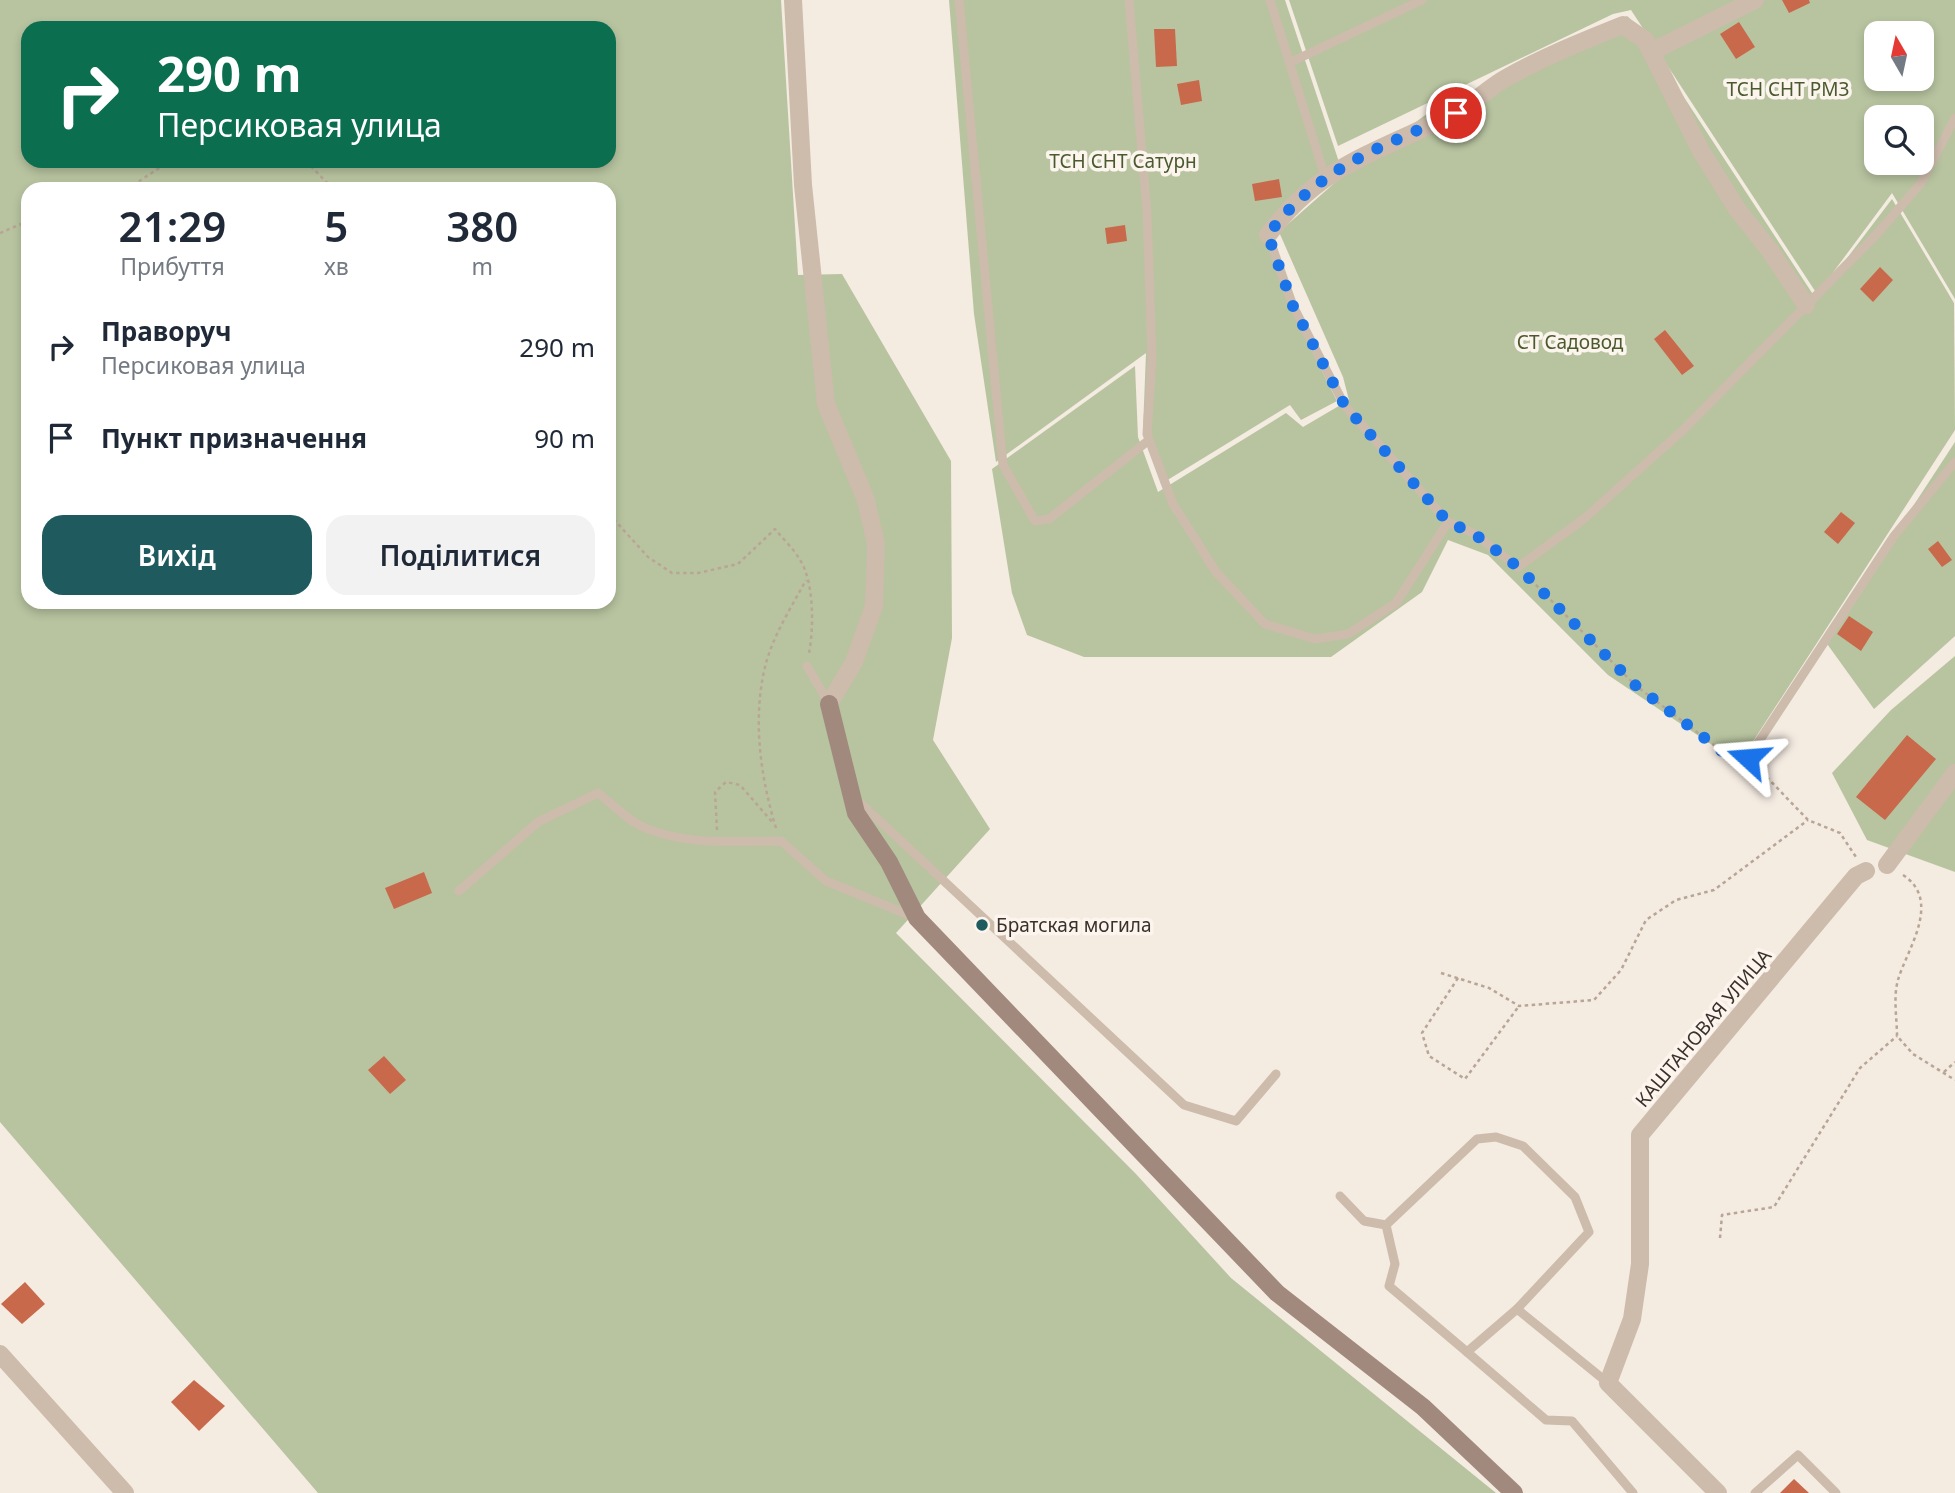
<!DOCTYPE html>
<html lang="uk">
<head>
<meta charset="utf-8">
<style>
	:root { --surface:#fff; --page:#f2f2f3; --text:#1f2937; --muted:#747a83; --accent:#1f5a5e }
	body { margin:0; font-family:"Noto Sans",sans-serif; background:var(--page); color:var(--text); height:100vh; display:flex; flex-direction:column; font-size:26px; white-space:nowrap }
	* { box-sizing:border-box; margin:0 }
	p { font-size:23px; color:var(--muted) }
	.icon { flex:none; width:38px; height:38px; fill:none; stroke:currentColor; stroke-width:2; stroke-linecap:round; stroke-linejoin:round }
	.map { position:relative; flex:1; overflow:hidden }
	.panel { position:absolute; left:21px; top:182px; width:595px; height:427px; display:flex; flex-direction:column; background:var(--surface); border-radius:21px; box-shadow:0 4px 10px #0003 }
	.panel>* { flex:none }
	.guide { position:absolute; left:21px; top:21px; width:595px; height:147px; border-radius:21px; box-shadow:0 4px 10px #0003; background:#0b6e4f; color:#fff; overflow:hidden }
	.needle { width:46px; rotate:351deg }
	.controls { position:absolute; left:1864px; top:21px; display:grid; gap:14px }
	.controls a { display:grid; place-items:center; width:70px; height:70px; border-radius:14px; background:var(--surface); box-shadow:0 4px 10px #0003; font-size:35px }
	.pin { position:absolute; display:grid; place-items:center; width:60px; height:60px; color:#fff; margin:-30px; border:4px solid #fff; border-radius:50%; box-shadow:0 2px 7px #0007 }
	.me { position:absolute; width:77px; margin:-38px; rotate:289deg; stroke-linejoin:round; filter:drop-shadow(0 0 5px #0008) }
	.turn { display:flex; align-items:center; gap:24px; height:147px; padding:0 21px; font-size:32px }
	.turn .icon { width:91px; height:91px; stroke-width:2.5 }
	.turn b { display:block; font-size:49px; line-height:60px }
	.eta { display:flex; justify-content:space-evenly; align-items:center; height:119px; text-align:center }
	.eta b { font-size:42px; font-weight:600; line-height:49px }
	.button { display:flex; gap:14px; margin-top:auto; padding:14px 21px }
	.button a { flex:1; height:80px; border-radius:21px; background:var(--accent); color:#fff; font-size:28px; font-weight:600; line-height:80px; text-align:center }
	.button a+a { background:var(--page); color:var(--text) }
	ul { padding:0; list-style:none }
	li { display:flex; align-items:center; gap:21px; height:91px; padding:0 21px }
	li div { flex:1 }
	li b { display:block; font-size:26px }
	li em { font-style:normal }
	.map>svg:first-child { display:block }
	.green { fill:#b8c4a0; fill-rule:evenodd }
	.building { fill:#c8694b }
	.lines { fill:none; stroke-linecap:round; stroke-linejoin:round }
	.path { stroke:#b9a596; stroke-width:2.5; stroke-dasharray:3.5 3.5; stroke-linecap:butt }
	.lane { stroke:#cdbbac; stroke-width:9 }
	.street { stroke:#cdbbac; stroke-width:18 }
	.secondary { stroke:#a18a7d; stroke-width:18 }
	.route { stroke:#1a73e8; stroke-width:12; stroke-dasharray:0 21.6 }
	.poi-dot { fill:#1f5a5e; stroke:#fbf5ee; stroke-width:2.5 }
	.labels { text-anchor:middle; stroke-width:7; stroke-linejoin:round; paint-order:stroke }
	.park-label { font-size:19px; fill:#4a5a2e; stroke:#fbf5ee }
	.poi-label { font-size:19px; fill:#3b302b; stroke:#fbf5ee; text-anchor:start }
	.street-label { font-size:19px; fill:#3b302b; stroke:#fbf5ee }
</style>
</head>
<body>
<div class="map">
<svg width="1955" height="1493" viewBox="0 0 1955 1493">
	<rect width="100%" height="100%" fill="#f4ebe1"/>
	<!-- green -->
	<g class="green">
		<path d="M0 0H781L798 275 842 274 951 461 952 638 933 740 990 829 896 933 1136 1174 1231 1278 1496 1493H318L0 1122ZM28 28H609V161H28ZM28 189H609V602H28Z"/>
		<polygon points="949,0 1285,0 1339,162 1266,234 1301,329 1337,401 1301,420 1290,405 1161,484 1143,429 1146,353 996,462 974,314"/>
		<path d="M1289 0H1955V299L1892 193 1817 294 1631 10 1613 14 1338 146ZM1876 33H1922V79H1876ZM1876 117H1922V163H1876Z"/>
		<polygon points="1627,16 1636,24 1816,299 1892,199 1954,303 1955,430 1739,763 1608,675 1488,555 1448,540 1422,592 1331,657 1084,657 1027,635 1012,593 992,469 1135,366 1138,437 1158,492 1286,413 1303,427 1349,400 1343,377 1279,232 1339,179 1432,110"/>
		<polygon points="1955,442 1955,636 1874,709 1825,641"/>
		<polygon points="1955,656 1955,872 1867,840 1832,773 1891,710"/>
	</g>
	<!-- building -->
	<g class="building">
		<polygon points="1782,0 1809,0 1810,3 1789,13"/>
		<polygon points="1739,22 1755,47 1736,59 1720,34"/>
		<polygon points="1154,29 1175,29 1177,66 1156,67"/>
		<polygon points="1199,80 1202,101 1181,105 1177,84"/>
		<polygon points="1279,179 1282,197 1255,201 1252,184"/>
		<polygon points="1125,225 1127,241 1107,244 1105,228"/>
		<polygon points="1880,267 1893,280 1873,302 1860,289"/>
		<polygon points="1665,330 1694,366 1682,375 1654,339"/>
		<polygon points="1841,512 1855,523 1838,544 1824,532"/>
		<polygon points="1938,541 1952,560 1942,567 1928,549"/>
		<polygon points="1849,616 1873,632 1861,651 1837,634"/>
		<polygon points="1907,735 1936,759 1885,820 1856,797"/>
		<polygon points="424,872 432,893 394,909 385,888"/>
		<polygon points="384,1056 406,1080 390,1094 368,1070"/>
		<polygon points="25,1282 45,1304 22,1324 1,1304"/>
		<polygon points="194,1380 225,1406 199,1431 171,1402"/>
		<polygon points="1794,1479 1809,1493 1780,1493"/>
	</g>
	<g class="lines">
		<!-- path -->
		<g class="path">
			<polyline points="306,161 333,189"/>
			<polyline points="127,189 170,161"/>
			<polyline points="0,233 28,221"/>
			<path d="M609 514 648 557 672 573H698L738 564 775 529C783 539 794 549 800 560 814 581 814 628 809 653"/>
			<polyline points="1526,575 1635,685 1727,755 1737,757"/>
			<polyline points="1757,767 1808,820 1840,833 1856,857"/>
			<path d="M776 828C760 776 752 716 766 663 774 634 792 606 806 580"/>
			<polyline points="717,830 715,792 726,782 740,785 774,824"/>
			<path d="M1903 875C1943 901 1906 951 1898 980 1893 997 1897 1019 1897 1036L1913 1054 1955 1080"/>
			<polyline points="1441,973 1489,988 1519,1006 1594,1000 1621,970 1646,920 1676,900 1714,890 1808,820"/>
			<polyline points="1458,978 1422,1033 1429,1056 1465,1079 1519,1006"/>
			<polyline points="1944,1072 1955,1062"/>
			<polyline points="1720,1238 1722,1215 1774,1207 1860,1068 1897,1036"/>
		</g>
		<!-- lane -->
		<g class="lane">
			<polyline points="959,0 1003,465 1035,521 1049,519 1149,440"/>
			<polyline points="1129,0 1147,212 1152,359 1147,434 1173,504 1216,572 1265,624 1315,639 1348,634 1396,603 1448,522"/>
			<polyline points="1270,0 1325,177"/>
			<polyline points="1289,63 1422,0"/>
			<polyline points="1268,235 1293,306 1345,406 1448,522 1473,533 1518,567 1585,518 1683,430 1876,235 1921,183 1955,118"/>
			<polyline points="807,666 829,704"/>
			<polyline points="1748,758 1894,536 1955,462"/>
			<polyline points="855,798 1184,1105 1236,1121 1276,1074"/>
			<path d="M459 891 538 822 598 793C611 803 626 819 641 826 683 846 736 841 781 841L826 881 914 917"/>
			<polyline points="1340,1196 1364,1221 1386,1225 1395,1264 1389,1286 1467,1352"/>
			<polyline points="1386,1225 1477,1139 1496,1137 1523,1146 1575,1197 1589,1232 1517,1309"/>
			<polyline points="1608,1383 1517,1309 1467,1352 1546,1420 1572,1421 1633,1493"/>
			<polyline points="1755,1493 1798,1455 1836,1493"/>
		</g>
		<!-- street -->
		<g class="street">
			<polyline points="793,0 803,185 826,404 866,500 876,544 874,606 854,662 829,704"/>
			<polyline points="1651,52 1755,0"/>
			<path d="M1268 235C1320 164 1379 152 1453 114 1472 105 1488 88 1506 78 1543 57 1583 41 1623 25L1645 40 1701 151 1737 209 1771 252 1806 305"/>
			<polyline points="1887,865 1955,773"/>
			<polyline points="0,1354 125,1493"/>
			<polyline points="1718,1493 1608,1383 1632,1319 1640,1264 1640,1135 1856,876 1866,871"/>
		</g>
		<!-- secondary -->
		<polyline class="secondary" points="829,704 856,813 889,862 917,918 1277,1293 1423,1407 1514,1493"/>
	</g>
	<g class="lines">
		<!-- route -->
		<path class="route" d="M1456 113C1382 147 1318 167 1268 235L1293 306 1345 406 1448 522 1473 533 1518 567 1635 685 1727 755 1748 758"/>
	</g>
	<!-- markers -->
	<circle class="poi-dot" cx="982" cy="925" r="7"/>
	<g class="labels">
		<!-- park labels -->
		<g class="park-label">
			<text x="1788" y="96">ТСН СНТ РМЗ</text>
			<text x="1123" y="168">ТСН СНТ Сатурн</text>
			<text x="1570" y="349">СТ Садовод</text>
		</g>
		<!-- poi labels -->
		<g class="poi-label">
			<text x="996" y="932">Братская могила</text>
		</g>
		<!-- street labels -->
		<g class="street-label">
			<text transform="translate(1703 1028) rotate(-50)" y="7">КАШТАНОВАЯ УЛИЦА</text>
		</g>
	</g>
</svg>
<div class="controls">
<a><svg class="needle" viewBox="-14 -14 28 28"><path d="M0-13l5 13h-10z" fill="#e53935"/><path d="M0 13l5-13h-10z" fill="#747a83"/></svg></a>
<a><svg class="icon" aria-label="search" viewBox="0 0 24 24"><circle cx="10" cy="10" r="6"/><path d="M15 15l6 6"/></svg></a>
</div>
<div class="pin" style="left:1456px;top:113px;background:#d93025"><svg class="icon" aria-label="arrive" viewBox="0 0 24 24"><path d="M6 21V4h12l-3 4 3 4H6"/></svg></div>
<svg class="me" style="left:1748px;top:758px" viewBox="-20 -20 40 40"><path d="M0-17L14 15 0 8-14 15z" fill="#1a73e8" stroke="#fff" stroke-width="4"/></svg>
<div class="guide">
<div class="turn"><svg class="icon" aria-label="right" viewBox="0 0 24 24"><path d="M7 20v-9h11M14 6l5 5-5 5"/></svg><div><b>290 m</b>Персиковая улица</div></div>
</div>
<section class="panel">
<div class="eta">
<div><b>21:29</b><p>Прибуття</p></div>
<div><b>5</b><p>хв</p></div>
<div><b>380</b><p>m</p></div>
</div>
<ul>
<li><svg class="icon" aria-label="right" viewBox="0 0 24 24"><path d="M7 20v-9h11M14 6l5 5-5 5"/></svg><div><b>Праворуч</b><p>Персиковая улица</p></div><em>290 m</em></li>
<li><svg class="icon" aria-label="arrive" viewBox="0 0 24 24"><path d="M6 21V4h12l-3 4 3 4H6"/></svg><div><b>Пункт призначення</b></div><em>90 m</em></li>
</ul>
<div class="button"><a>Вихід</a><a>Поділитися</a></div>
</section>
</div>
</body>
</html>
